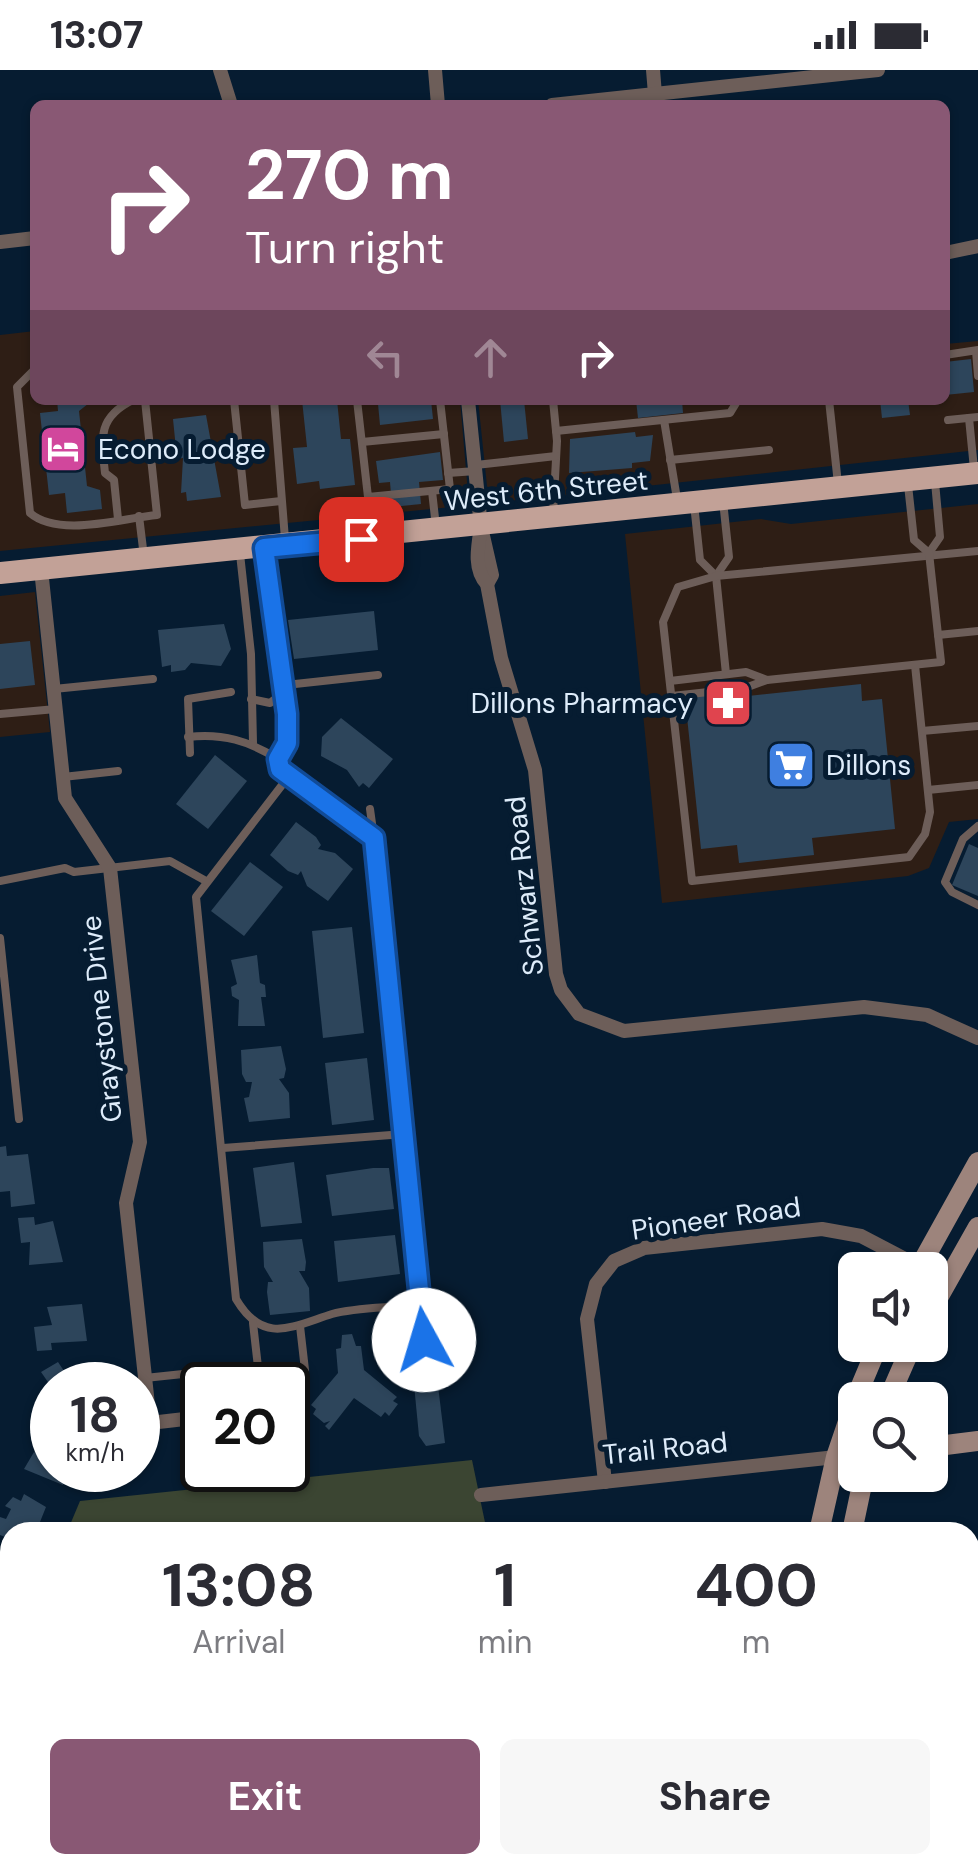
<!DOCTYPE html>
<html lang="en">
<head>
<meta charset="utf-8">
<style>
	:root { --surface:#fff; --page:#f7f7f7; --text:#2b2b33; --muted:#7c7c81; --accent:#895874 }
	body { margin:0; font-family:"DM Sans",sans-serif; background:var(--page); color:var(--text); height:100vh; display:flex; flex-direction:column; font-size:38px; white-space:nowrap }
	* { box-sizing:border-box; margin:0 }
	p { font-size:32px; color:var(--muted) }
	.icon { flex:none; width:55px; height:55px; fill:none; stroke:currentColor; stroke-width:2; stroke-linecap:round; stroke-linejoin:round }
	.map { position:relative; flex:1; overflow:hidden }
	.panel { position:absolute; left:0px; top:1452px; width:980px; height:352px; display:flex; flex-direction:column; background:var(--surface); border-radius:30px 30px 0 0; box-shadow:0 2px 8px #0004 }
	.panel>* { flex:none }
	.top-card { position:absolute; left:30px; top:30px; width:920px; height:305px; border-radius:15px; box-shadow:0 2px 8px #0004; background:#895874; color:#fff; overflow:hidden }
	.fabs { position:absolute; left:838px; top:1182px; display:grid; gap:20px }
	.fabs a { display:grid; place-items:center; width:110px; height:110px; border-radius:15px; background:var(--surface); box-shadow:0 2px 8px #0004; font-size:50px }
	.speed { position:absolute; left:30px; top:1292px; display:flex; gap:20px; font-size:50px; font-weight:700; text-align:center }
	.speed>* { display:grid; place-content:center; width:130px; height:130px; border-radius:50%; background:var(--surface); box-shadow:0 2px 8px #0004; line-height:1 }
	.speed small { font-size:25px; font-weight:400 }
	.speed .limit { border:5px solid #111; border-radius:15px; background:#fff; color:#111 }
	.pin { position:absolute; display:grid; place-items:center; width:85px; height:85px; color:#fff; margin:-42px; border-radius:20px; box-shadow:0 5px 15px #0006 }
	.me { position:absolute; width:110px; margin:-55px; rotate:354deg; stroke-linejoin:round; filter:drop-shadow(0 0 8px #0008) }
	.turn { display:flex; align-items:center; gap:35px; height:210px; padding:0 50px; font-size:45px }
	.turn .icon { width:130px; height:130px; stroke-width:2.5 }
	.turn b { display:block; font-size:70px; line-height:85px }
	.lanes { display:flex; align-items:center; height:95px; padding:0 50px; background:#0003; justify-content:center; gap:50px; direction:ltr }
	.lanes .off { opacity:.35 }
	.eta { display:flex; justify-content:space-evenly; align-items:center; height:170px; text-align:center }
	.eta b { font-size:60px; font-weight:700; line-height:70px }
	.primary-button { display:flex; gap:20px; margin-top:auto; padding:20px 50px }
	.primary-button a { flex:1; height:115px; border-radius:15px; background:var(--accent); color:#fff; font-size:40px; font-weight:700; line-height:115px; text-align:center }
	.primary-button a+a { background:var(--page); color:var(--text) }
	.status { display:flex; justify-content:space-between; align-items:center; height:70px; padding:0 50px; background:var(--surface); direction:ltr }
	.status svg { height:28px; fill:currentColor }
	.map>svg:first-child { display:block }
	.commercial { fill:#2e1e15 }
	.green { fill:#3b4532 }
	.building { fill:#2d455b }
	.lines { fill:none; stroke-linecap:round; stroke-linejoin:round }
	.lane { stroke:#6d5e59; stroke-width:8 }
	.street { stroke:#6d5e59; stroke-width:14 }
	.secondary { stroke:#9d847c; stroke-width:20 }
	.primary { stroke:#c2a197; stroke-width:22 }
	.route-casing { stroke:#114b97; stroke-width:25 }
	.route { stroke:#1a73e8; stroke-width:18 }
	.labels { text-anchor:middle; stroke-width:10; stroke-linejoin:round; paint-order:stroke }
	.poi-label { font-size:28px; fill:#deecfa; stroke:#061c31; text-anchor:start }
	.street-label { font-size:28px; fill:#deecfa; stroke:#061c31 }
</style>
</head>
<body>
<div class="status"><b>13:07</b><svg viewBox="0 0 49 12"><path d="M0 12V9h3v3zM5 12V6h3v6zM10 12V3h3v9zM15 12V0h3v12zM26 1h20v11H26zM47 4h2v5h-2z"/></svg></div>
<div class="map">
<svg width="978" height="1804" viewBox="0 0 978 1804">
	<rect width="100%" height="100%" fill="#061c31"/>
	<!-- commercial -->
	<g class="commercial">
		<polygon points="35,261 35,330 460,330 468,423 452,437 0,481 0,265"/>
		<polygon points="978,271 978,380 507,431 493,425 487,416 478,330 945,330 945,274"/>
		<polygon points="978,434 978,749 949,752 929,798 908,806 662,833 625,464 761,449 791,454"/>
		<polygon points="35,522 50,662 0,667 0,526"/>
	</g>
	<!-- green -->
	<g class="green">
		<polygon points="472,1390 487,1462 67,1462 80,1431"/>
		<polygon points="10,1600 10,1795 516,1795 517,1804 0,1804 0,1624"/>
	</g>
	<!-- building -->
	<g class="building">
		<polygon points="971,289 974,322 945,325 945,292"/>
		<polygon points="57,330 93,330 79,341 87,416 100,420 102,439 67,443 65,423 49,425 40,343 58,341"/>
		<polygon points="302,330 337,330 341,369 350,369 355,415 320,419 319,411 297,414 293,378 307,377"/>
		<polygon points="431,330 433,349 380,355 378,334"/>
		<polygon points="500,330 524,330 528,369 504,372"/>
		<polygon points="636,330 682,330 683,343 638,348"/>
		<polygon points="880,330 908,330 910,345 882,348"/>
		<polygon points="206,345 221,427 187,431 186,422 181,423 183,388 177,389 173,349"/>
		<polygon points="635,362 636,367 653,365 650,391 632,393 632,398 569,403 570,369"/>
		<polygon points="440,382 443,410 419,412 421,434 392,437 390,412 379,413 376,391"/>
		<polygon points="374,541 378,580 294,589 288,550"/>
		<polygon points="224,554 231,579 221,596 191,593 185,600 171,602 171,595 162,597 158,560"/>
		<polygon points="30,571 35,615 0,619 0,574"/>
		<polygon points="733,614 734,623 747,621 748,626 861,614 862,631 882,629 895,759 812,768 814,785 739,793 737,775 701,779 685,628 720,624 719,616"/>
		<polygon points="341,648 393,689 369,718 363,713 359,717 347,700 321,686 322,667"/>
		<polygon points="215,685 247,711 208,759 176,734"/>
		<polygon points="296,752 316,767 321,775 318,779 335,783 353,799 328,831 307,816 301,801 298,805 288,801 270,785"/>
		<polygon points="969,774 978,778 978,826 952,815"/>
		<polygon points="250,792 283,817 244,866 211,841"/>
		<polygon points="352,857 364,963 323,968 312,861"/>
		<polygon points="257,885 260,913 265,915 266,927 261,927 265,956 238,956 239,930 232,926 231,917 237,914 231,890"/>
		<polygon points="281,976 286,999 284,1008 279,1009 289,1023 290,1048 249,1052 244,1028 249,1027 252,1012 246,1012 242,1004 241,980"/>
		<polygon points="367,988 374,1050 332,1055 325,993"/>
		<polygon points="6,1076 7,1086 28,1084 35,1134 11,1137 10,1121 0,1122 0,1077"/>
		<polygon points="294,1092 302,1153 261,1157 253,1098"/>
		<polygon points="373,1098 389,1098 394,1139 332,1146 326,1105"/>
		<polygon points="34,1147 35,1155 53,1151 63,1192 29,1195 30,1172 21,1173 18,1148"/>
		<polygon points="395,1165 400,1204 338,1212 334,1171"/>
		<polygon points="302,1169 306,1192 305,1201 299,1201 309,1218 310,1241 270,1245 267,1222 268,1212 273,1212 264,1197 263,1172"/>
		<polygon points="82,1234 87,1271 51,1273 52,1280 37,1281 34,1257 52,1255 47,1237"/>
		<polygon points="352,1264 356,1276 361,1276 364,1300 397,1327 393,1331 398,1334 389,1346 385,1342 381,1347 354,1328 329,1360 325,1356 330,1351 324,1353 313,1344 316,1339 311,1335 338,1303 336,1279 341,1278 342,1265"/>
		<polygon points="416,1283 434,1283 445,1373 426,1376 419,1366 412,1294"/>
		<polygon points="58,1292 68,1307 75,1302 83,1315 50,1315 41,1302"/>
		<polygon points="290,1309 301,1403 261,1408 260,1400 288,1400 288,1315 273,1312"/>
		<polygon points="52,1316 52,1347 41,1349 39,1339 46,1337 46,1320"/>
		<polygon points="52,1367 52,1400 69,1400 63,1415 24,1399 34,1382 37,1384 44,1370 49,1373"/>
		<polygon points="24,1424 46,1437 36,1462 10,1462 10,1469 0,1465 0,1447 6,1449 11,1439 5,1436 13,1427 21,1431"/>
		<polygon points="0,1512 9,1516 10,1525 0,1547"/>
	</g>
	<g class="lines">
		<!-- lane -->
		<g class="lane">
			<polyline points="976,281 978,306"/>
			<polyline points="945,285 978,280"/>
			<path d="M35 299 17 317 30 443C59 468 122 448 157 445L145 330"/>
			<polyline points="234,330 245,435 281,431"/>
			<polyline points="274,330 285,469"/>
			<polyline points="357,330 368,427 450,419 440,330"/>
			<polyline points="553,330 557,371 553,445"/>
			<polyline points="829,330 838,414"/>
			<polyline points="969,348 974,399"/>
			<polyline points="664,350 677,429"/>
			<polyline points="948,350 978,347"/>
			<polyline points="556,361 730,343 738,330"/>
			<polyline points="362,372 444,364"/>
			<polyline points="670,390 769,380"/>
			<polyline points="476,395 556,386"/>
			<polyline points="448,403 476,401"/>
			<polyline points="432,421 436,457"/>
			<polyline points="383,426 387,462"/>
			<polyline points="694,434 700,490 716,506 726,604"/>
			<polyline points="139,446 144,487"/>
			<path d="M118 449 114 410 105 403C101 367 98 347 133 330"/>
			<polyline points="263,478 287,644 287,673 278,689"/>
			<polyline points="929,483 940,467 935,412"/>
			<polyline points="240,484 251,584 253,673"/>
			<polyline points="716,506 729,487 723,431"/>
			<polyline points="938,565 978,561"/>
			<polyline points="915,595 930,742 925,764 909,787 692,811 663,552 678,517 716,506 978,481"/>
			<polyline points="670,611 746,602 767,610 941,592 929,483 914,470 908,415"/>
			<polyline points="54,619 153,609"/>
			<polyline points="672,626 745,618 767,610"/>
			<polyline points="251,629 270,633 295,614 378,605"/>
			<polyline points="0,644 56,639"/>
			<polyline points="922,661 978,656"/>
			<path d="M188 667C223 663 249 671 278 689L280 699 289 706"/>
			<polyline points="190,683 188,629 231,622"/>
			<polyline points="63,707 118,701"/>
			<polyline points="928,720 978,715"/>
			<path d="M370 739 374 768 404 1064V1079L420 1228 412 1235C387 1238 356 1237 332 1244 291 1257 263 1275 236 1229L196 827 289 706 374 768"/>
			<polyline points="978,756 963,769 945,812 952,822 978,835"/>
			<polyline points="0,811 65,798 74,802 170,791 206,811"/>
			<polyline points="0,868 19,1049"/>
			<polyline points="223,1078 404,1064"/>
			<polyline points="253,1253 259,1306"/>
			<polyline points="300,1256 305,1300"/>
			<polyline points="381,1276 424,1270 417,1233"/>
			<polyline points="145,1308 183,1304"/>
		</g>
		<!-- street -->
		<g class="street">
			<polyline points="220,0 231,35"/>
			<polyline points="435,0 438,35"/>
			<polyline points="653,0 655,24"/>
			<polyline points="552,35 878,0"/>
			<polyline points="0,172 35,168"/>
			<polyline points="945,183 978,176"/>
			<polyline points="468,330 481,457 492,505 487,514"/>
			<path d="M481 457C478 476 473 499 487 514L501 588 535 700 556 904 561 920 579 944 624 961 864 937 927 945 978 968"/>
			<polyline points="41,499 65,728 110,798 140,1072 126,1133 150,1353 202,1347"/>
			<polyline points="605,1412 587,1249 596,1214 614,1191 644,1178 822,1159 861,1166 926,1200"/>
			<polyline points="481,1425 836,1387"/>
			<polyline points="625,1795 626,1804"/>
		</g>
		<!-- secondary -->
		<g class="secondary">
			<polyline points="918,1200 978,1092"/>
			<polyline points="930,1242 978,1157"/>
			<polyline points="855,1330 878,1275"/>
			<polyline points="888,1330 912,1275"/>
			<polyline points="930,1377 978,1371"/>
			<polyline points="819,1462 836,1387 855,1331"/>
			<polyline points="852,1462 864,1405"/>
			<polyline points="842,1795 843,1804"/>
			<polyline points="874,1795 875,1804"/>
		</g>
		<!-- primary -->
		<polyline class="primary" points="0,503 978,403"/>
	</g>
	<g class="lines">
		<!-- route casing -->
		<g class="route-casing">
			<polyline id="route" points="361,469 264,478 287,644 287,673 278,689 280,699 374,768 424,1270"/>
		</g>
		<!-- route -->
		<use href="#route" class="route"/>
	</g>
	<!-- icons -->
	<defs>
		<g id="hotel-square" transform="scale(2.5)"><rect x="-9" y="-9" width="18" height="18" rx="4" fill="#d1479c" stroke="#061c31"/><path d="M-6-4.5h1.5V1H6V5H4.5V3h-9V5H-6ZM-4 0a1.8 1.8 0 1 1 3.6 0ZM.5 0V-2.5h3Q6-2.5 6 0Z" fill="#fff"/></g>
		<g id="pharmacy-square" transform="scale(2.5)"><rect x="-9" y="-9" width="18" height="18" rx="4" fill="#e0444e" stroke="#061c31"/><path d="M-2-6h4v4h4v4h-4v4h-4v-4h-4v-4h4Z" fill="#fff"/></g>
		<g id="supermarket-square" transform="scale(2.5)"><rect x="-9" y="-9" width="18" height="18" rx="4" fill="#3f7fe0" stroke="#061c31"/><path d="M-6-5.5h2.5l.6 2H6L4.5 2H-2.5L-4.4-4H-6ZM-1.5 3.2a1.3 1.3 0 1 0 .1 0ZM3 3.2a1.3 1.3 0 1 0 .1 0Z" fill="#fff"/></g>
	</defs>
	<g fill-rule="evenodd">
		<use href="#hotel-square" x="63" y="379"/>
		<use href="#pharmacy-square" x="728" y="633"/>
		<use href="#supermarket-square" x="791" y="695"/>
	</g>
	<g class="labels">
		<!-- poi labels -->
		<g class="poi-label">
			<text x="98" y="389">Econo Lodge</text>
			<text x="693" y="643" text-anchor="end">Dillons Pharmacy</text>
			<text x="826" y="705">Dillons</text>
		</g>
		<!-- street labels -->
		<g class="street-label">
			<text transform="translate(546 420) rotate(-6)" y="10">West 6th Street</text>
			<text transform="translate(524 816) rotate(-96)" y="10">Schwarz Road</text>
			<text transform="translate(101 949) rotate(-96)" y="10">Graystone Drive</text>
			<text transform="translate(716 1148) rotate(-8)" y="10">Pioneer Road</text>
			<text transform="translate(665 1378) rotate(-6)" y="10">Trail Road</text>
		</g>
	</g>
</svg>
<div class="fabs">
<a><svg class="icon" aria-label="sound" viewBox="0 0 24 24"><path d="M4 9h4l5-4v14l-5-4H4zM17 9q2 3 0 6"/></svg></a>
<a><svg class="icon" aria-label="search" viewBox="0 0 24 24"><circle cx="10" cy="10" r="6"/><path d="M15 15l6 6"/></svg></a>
</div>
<div class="speed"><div>18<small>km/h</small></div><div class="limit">20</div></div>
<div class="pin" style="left:361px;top:469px;background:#d93025"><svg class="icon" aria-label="arrive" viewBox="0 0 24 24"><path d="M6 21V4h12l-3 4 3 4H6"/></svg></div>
<svg class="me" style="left:424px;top:1270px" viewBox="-20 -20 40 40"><circle r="19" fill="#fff"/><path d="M0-13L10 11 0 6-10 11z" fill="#1a73e8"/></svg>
<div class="top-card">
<div class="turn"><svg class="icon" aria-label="right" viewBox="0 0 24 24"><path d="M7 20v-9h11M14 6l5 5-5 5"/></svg><div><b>270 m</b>Turn right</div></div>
<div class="lanes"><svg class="icon off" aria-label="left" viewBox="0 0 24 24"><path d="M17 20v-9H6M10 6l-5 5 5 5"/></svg><svg class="icon off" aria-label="ahead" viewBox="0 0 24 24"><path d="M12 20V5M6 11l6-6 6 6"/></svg><svg class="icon" aria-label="right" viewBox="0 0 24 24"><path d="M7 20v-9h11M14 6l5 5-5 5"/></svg></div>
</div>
<section class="panel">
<div class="eta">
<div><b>13:08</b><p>Arrival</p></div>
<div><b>1</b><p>min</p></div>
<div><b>400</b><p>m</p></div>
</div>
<div class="primary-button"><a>Exit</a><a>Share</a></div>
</section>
</div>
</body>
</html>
